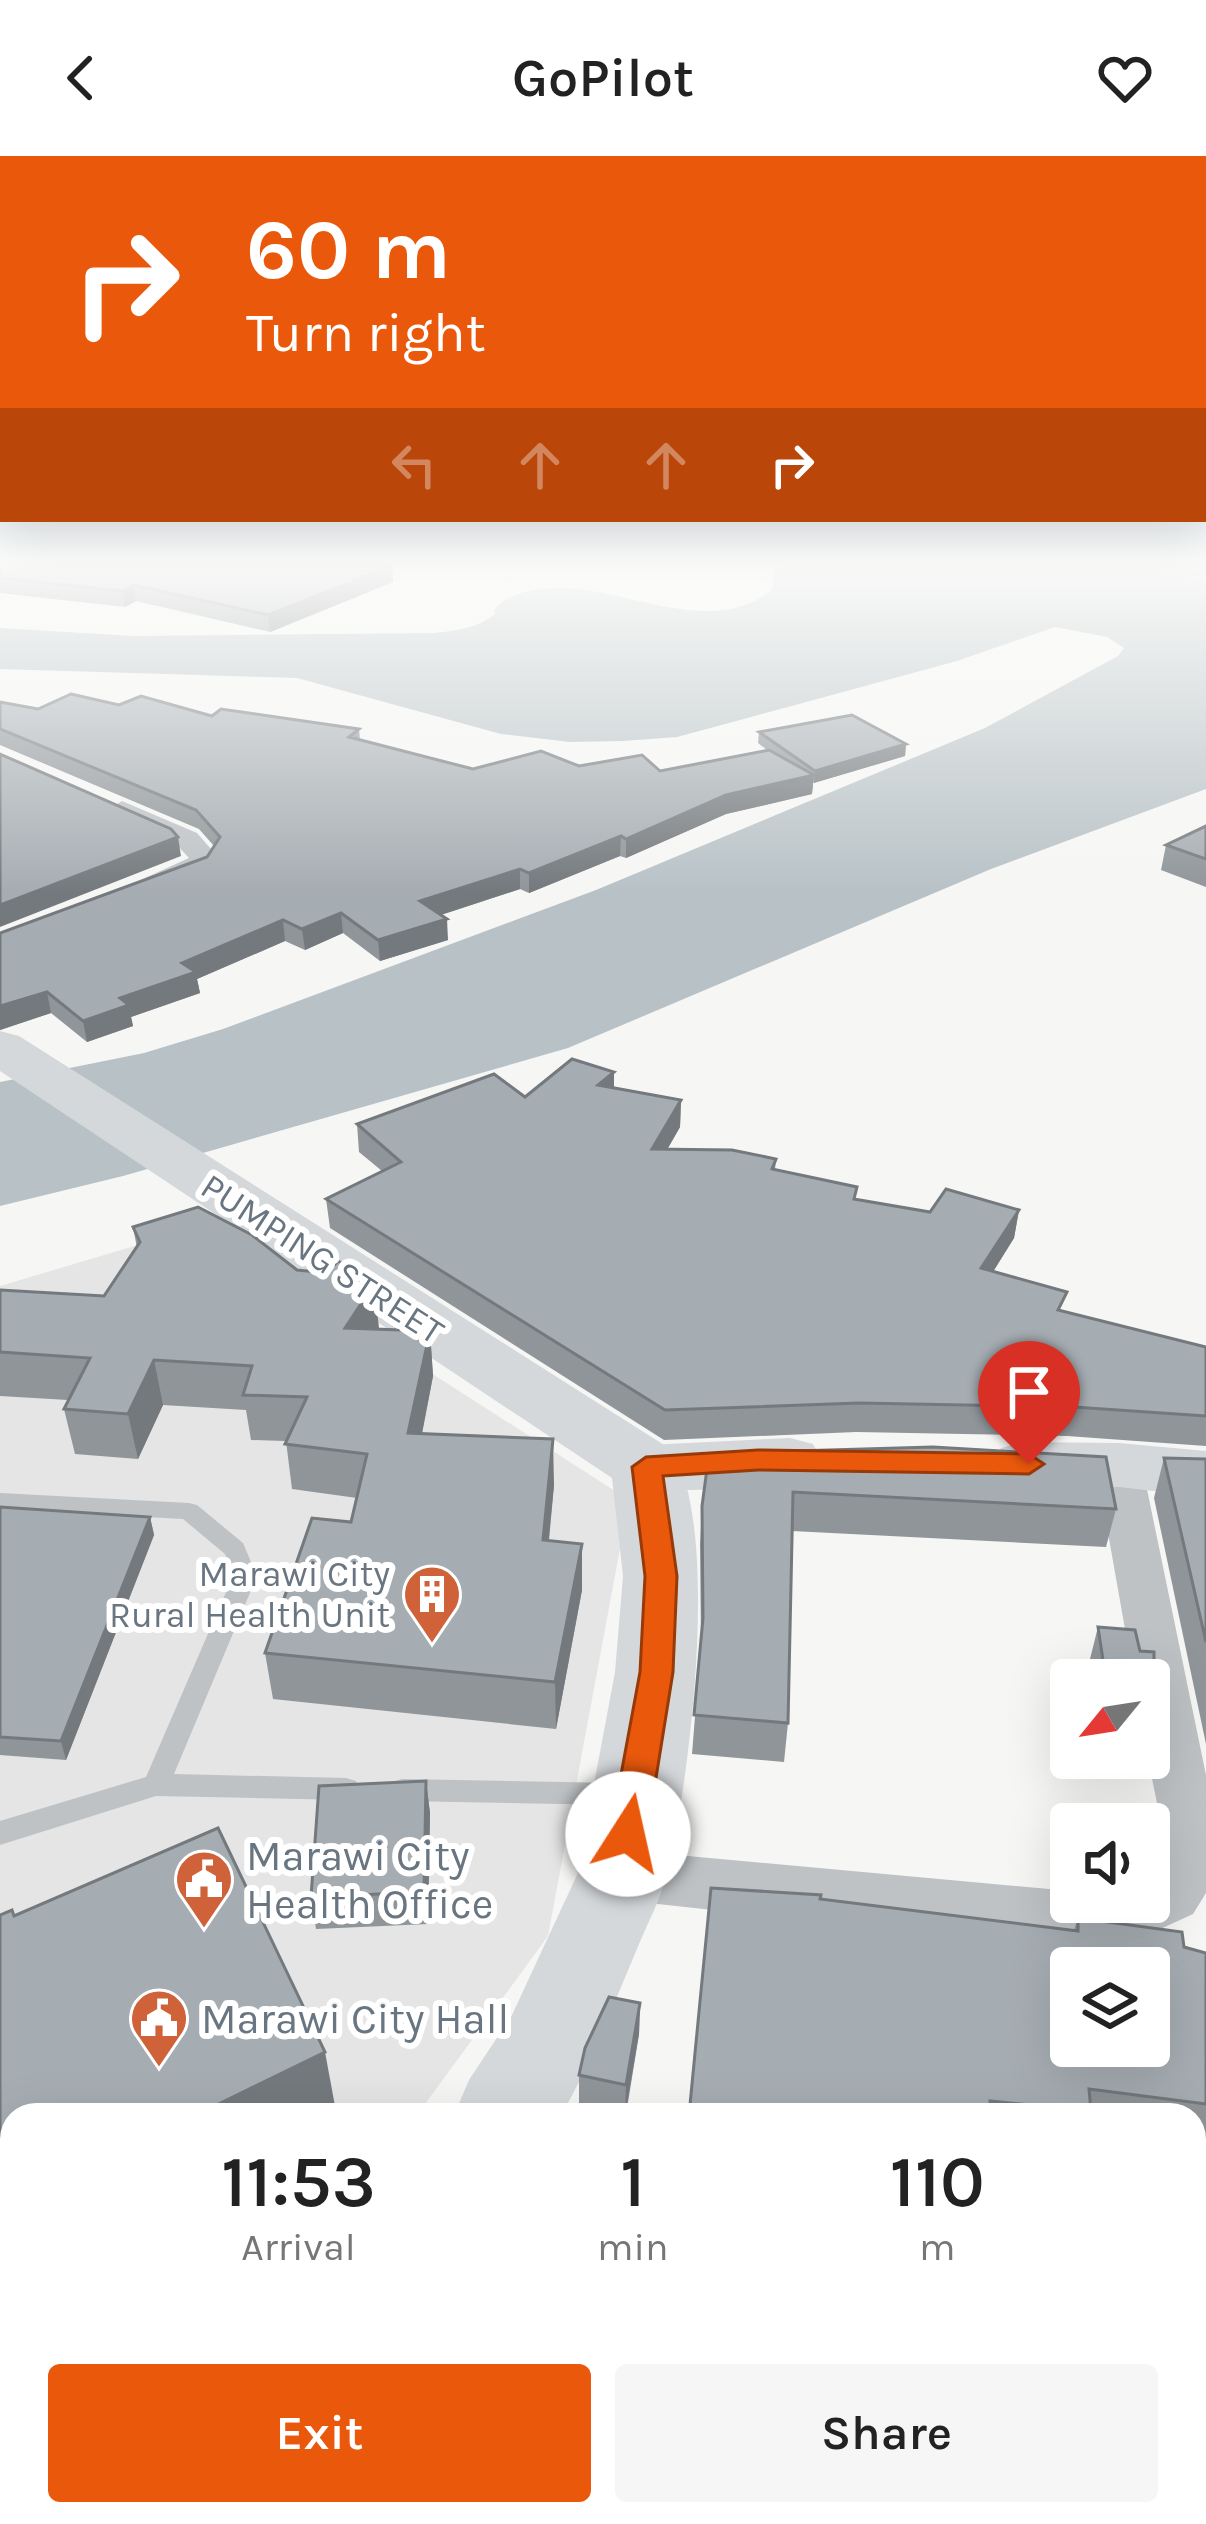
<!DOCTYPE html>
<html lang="en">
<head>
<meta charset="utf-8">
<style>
	:root { --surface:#fff; --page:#f6f6f6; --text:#222; --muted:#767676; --accent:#ea580c }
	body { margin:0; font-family:Karla,sans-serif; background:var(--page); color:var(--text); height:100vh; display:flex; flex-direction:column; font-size:45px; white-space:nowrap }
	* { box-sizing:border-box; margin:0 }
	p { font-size:39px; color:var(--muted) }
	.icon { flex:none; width:66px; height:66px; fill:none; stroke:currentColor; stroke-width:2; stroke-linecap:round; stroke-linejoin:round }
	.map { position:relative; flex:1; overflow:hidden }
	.sheet { position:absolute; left:0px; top:1947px; width:1206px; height:423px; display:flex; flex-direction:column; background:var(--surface); border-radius:36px 36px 0 0; box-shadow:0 12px 48px #0002 }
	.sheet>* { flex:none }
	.guide { position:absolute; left:0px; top:0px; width:1206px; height:366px; box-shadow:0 12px 48px #0002; background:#ea580c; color:#fff; overflow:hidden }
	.needle { width:78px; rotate:240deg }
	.fabs { position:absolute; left:1050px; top:1503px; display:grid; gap:24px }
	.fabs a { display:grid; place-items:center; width:120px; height:120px; border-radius:12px; background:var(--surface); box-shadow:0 12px 48px #0002; font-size:60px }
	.pin { position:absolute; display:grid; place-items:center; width:102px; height:102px; color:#fff; margin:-123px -51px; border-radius:50% 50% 50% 0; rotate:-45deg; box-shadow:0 0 12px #0007 }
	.pin .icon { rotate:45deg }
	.me { position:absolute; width:132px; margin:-66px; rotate:10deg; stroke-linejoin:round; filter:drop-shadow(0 0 9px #0008) }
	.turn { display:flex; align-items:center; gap:42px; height:252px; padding:0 48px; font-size:54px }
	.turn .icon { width:156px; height:156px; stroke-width:2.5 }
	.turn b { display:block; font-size:84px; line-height:102px }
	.lanes { display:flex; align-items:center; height:114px; padding:0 48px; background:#0003; justify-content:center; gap:60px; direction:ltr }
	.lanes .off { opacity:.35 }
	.eta { display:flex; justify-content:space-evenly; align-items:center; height:204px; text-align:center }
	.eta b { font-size:72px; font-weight:600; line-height:84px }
	.cta { display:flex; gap:24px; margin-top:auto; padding:24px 48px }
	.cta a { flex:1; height:138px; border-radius:12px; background:var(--accent); color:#fff; font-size:48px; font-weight:600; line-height:138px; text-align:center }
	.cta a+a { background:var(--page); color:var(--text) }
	header { display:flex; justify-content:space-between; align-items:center; height:156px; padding:0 48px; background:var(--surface); font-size:54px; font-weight:600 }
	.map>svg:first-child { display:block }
	.built { fill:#e4e5e4 }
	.water { fill:#b8c2c6 }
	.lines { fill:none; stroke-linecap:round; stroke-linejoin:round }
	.lane { fill:#bec2c5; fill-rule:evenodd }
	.street { fill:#bec2c5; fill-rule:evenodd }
	.secondary { fill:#d5d8db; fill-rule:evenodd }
	.primary { fill:#d5d8db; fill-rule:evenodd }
	.wall { fill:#8f9599 }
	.shaded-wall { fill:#74797d }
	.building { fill:#a6adb2; stroke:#74797d; stroke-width:3; fill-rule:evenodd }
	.route { fill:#ea580c; stroke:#983908; stroke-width:3 }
	.labels { text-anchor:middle; stroke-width:12; stroke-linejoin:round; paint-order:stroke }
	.street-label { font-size:36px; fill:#697681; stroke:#fff }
	.poi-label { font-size:36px; fill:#697681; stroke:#fff; text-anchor:end }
	.near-poi-label { font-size:42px; fill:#697681; stroke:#fff; text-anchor:start }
</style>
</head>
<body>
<header><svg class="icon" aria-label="back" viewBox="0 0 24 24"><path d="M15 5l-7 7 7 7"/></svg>GoPilot<svg class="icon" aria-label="heart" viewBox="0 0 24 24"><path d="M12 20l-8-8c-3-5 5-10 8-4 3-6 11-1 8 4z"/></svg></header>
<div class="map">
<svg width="1206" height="2368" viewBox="0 0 1206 2368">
	<rect width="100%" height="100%" fill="#f6f6f4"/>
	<!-- built -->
	<polygon class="built" points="202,1070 629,1344 548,1780 417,1959 12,1959 12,2358 124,2358 117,2368 0,2368 0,1130"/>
	<!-- water -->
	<path class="water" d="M777 405H1206V633L991 713 568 892 123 1020 0 1050V926L144 897 223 873 596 734 985 572 1118 500 1124 492 1107 481 1055 471 957 505 677 581 623 585 570 586 501 578 297 522 0 513V472L134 480 433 477C452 475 472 473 488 463 502 453 488 460 499 449 512 435 544 432 562 432 624 432 716 483 772 433Z"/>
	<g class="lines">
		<!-- lane -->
		<g class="lane">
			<polygon points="0,1337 189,1347 197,1349 243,1387 257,1420 174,1618 346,1622 356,1625 360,1633 356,1641 346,1644 156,1640 0,1689 0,1665 146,1621 233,1420 225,1398 183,1363 0,1353"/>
			<polygon points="402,1623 616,1627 626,1630 630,1638 626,1646 616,1649 402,1645 392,1642 388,1634 392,1626"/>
		</g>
		<!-- street -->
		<g class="street">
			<path d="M122 645 197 677 218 701C205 721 170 740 145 734L141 728 145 722 189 702 177 689 113 659 109 653Z"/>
			<path d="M1119 1293 1135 1298 1142 1309 1206 1619V1737L1193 1758 1143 1781 1081 1787 857 1770 622 1744 602 1737 593 1719 602 1701 622 1694 1071 1735V1746H1149V1724C1177 1696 1151 1636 1149 1602 1147 1577 1149 1550 1149 1524H1134L1096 1309 1103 1298Z"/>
		</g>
		<!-- secondary -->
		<g class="secondary">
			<path d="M790 1282 813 1288 822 1304 813 1320C766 1333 671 1340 624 1327L614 1311 624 1295 647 1289Z"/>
			<polygon points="1024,1286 1119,1287 1206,1295 1206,1341 1119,1331 1024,1330 1001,1324 991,1308 1001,1292"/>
		</g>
		<!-- primary -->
		<g class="primary">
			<path d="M0 875 19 880 672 1294C721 1374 690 1624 667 1717 661 1743 647 1768 637 1793 613 1849 592 1906 561 1959H454L469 1924 512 1859 577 1719 615 1516 623 1420 612 1322 0 915Z"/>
			<polygon points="161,2358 284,2358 280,2368 157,2368"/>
		</g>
	</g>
	<!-- wall -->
	<g class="wall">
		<polygon points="0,405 392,410 393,426 270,476 136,445 125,451 0,437"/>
		<polygon points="0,546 38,553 119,549 212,560 359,573 360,584 473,613 579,610 660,615 767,594 758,587 759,576 906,588 905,600 813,627 812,638 726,658 626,702 620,700 529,737 520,733 441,759 448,784 380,805 343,777 305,794 285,785 197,823 200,837 131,861 133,870 87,886 51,857 0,874 0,777 207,701 214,690 199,673 0,589"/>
		<polygon points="1206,670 1206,731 1161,714 1166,689"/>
		<polygon points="614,916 614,932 681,944 680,971 667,994 776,1003 775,1014 856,1044 930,1056 1019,1054 1014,1082 993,1116 1063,1155 1206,1191 1206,1290 1067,1280 856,1276 664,1284 330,1072 326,1043 382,1015 359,996 357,968 525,941"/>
		<polygon points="133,1071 378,1173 430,1175 433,1220 422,1278 554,1329 549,1385 582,1388 582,1434 556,1573 273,1543 265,1497 351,1366 357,1342 292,1333 286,1285 251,1284 246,1254 163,1249 138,1303 75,1298 64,1253 68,1244 0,1240 0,1134 104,1140 137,1092"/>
		<polygon points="794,1295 1116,1353 1106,1391 792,1375 788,1567 784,1606 692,1598 701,1485 700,1388 702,1350 793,1300"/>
		<polygon points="1164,1302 1206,1303 1206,1588 1154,1342"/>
		<polygon points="0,1351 150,1361 154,1379 66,1604 0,1599"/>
		<polygon points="1098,1471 1135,1474 1140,1495 1154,1496 1154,1568 1149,1585 1149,1524 1093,1524 1090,1503"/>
		<polygon points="426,1625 430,1657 428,1768 316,1773 311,1741"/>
		<polygon points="820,1743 1074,1774 1078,1762 1206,1797 1206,1989 1194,1988 1194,1959 689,1959"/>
		<polygon points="640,1847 639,1878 626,1959 579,1950 579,1919"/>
		<polygon points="1206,2137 1206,2217 1194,2211 1194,2193"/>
		<polygon points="355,2358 1167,2358 1169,2368 372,2368"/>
	</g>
	<!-- shaded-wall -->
	<g class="shaded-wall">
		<polygon points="392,410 393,426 270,476 268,459"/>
		<polygon points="134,429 136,445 125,451 123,435"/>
		<polygon points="906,588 905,600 814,627 815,615"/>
		<polygon points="814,619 812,638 726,658 626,702 626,683 726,639"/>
		<polygon points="621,680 620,700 529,737 529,717"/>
		<polygon points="178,681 181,700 0,771 0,749"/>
		<polygon points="520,713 520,733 422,765 420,745"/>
		<polygon points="341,757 343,777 305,794 302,773"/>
		<polygon points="447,763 448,784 380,805 378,784"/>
		<polygon points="283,764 285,785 197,823 200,837 131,861 133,870 87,886 83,865 182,807"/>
		<polygon points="47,836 51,857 0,874 0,850"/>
		<polygon points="614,916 614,943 598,929"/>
		<polygon points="681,944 680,971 651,1021 652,993"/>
		<polygon points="1019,1054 1014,1082 977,1141 981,1112"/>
		<polygon points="374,1128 379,1172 345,1172"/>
		<polygon points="430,1175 433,1220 413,1323 408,1277"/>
		<polygon points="154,1204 163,1249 138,1303 128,1258"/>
		<polygon points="553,1283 554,1329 544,1430 543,1384"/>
		<polygon points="150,1361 154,1379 66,1604 61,1585"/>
		<polygon points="582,1388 582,1434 556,1573 555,1526"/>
		<polygon points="426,1625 430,1657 428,1768 424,1736"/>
		<polygon points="640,1847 639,1878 625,1959 626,1929"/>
		<polygon points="325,1896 335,1950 317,1959 196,1959"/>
		<polygon points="12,2062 12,2125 0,2132 0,2068"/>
	</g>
	<!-- building -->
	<g class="building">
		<polygon points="0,405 366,405 392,410 268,459 134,429 123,435 0,422"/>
		<polygon points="71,538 119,549 141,540 212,560 221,553 359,573 349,581 473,613 541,595 579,610 642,599 660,615 769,594 814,619 726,639 626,683 621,680 529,717 520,713 420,745 447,763 378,784 341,757 302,773 283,764 182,807 196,816 120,842 129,849 83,865 47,836 0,850 0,777 207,701 220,681 196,654 0,573 0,546 38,553"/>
		<polygon points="852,559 906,588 815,615 759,576"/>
		<polygon points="0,598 171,673 178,681 0,749"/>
		<polygon points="1206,670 1206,703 1166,689"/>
		<polygon points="572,903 614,916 598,929 681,944 652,993 732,994 776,1003 772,1013 857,1031 854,1043 930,1056 946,1033 1019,1054 981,1112 1067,1136 1058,1154 1206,1191 1206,1260 1074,1251 859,1247 665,1254 326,1043 401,1006 357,968 494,918 525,941"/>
		<polygon points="198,1051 252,1079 297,1114 327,1117 338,1105 374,1128 345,1172 430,1175 408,1277 553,1283 543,1384 582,1388 555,1526 265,1497 312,1362 351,1366 367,1298 285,1288 307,1241 243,1239 252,1210 154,1204 128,1258 64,1253 90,1202 0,1196 0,1134 104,1140 140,1086 133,1071"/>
		<polygon points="933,1291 1106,1301 1116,1353 793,1336 788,1567 694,1559 703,1462 702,1350 709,1298 810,1301 794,1295"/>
		<polygon points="1164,1302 1206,1303 1206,1486"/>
		<polygon points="0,1351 150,1361 61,1585 0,1581"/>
		<polygon points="1098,1471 1135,1474 1140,1495 1154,1496 1154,1568 1149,1567 1149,1524 1106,1524"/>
		<polygon points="426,1625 424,1736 311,1741 319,1630"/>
		<polygon points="218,1672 325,1896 196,1959 12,1959 12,2062 0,2068 0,1759 12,1754 14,1760"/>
		<path d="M711 1732 821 1739 820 1743 1078 1775V1762L1182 1776 1184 1791 1206 1797V1948L1089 1933 1091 1955 990 1945 991 1959H689ZM1071 1812H1149V1890H1071Z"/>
		<polygon points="609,1841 640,1847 626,1929 579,1919 585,1892"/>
		<polygon points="407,2358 1167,2358 1169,2368 425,2368"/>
	</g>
	<!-- sky -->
	<linearGradient id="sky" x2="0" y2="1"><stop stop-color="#95bada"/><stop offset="0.55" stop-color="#fbfbfa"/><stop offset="1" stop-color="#fbfbfa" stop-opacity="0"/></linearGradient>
	<rect width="1206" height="736" fill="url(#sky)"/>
	<!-- route -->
	<polygon class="route" points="758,1294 1029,1298 1044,1308 1029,1318 758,1314 663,1320 677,1420 673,1516 647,1678 641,1689 628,1694 616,1689 610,1678 640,1516 645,1420 632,1311 646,1301"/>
	<!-- icons -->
	<defs>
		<g id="building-pin" transform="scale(3)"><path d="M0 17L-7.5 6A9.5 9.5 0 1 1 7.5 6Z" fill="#d0623a" stroke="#fff"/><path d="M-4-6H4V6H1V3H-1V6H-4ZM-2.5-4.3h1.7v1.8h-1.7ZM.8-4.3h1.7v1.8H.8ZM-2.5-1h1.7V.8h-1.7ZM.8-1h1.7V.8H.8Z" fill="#fff"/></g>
		<g id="civic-pin" transform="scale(3)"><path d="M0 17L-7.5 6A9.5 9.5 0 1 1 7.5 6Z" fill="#d0623a" stroke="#fff"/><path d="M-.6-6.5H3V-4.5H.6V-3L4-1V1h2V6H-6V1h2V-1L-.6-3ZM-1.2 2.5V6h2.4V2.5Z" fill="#fff"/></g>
	</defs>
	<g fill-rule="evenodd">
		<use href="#building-pin" x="432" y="1438"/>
		<use href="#civic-pin" x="204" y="1723"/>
		<use href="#civic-pin" x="159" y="1862"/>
	</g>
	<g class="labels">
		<!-- street labels -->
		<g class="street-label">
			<text transform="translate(323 1102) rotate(33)" y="13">PUMPING STREET</text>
		</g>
		<!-- poi labels -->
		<g class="poi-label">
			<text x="390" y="1430">Marawi City<tspan x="390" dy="41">Rural Health Unit</tspan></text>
		</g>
		<!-- near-poi labels -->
		<g class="near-poi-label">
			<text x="246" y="1714">Marawi City<tspan x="246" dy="48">Health Office</tspan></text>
			<text x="201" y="1877">Marawi City Hall</text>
		</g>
	</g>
</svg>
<div class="fabs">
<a><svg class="needle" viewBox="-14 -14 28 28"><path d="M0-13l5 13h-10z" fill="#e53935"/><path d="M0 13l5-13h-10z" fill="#767676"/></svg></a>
<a><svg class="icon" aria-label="sound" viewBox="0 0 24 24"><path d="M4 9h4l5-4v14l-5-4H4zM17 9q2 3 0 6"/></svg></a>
<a><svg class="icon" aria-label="layers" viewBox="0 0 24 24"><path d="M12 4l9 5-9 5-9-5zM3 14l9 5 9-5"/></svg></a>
</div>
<div class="pin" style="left:1029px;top:1308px;background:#d93025"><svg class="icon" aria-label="arrive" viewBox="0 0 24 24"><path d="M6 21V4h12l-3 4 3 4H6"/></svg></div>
<svg class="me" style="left:628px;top:1678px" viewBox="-20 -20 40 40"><circle r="19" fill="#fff"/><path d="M0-13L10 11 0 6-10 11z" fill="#ea580c"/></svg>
<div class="guide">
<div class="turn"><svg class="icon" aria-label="right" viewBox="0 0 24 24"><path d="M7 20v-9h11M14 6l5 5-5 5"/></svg><div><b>60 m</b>Turn right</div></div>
<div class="lanes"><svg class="icon off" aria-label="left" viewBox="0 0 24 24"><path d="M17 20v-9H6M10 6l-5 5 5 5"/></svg><svg class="icon off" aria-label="ahead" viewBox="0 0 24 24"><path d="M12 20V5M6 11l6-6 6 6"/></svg><svg class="icon off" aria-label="ahead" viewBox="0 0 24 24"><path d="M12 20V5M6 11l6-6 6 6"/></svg><svg class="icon" aria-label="right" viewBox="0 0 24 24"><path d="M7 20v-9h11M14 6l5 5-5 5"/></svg></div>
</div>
<section class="sheet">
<div class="eta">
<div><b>11:53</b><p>Arrival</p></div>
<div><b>1</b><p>min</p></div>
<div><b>110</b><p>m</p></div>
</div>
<div class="cta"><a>Exit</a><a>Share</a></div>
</section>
</div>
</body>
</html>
